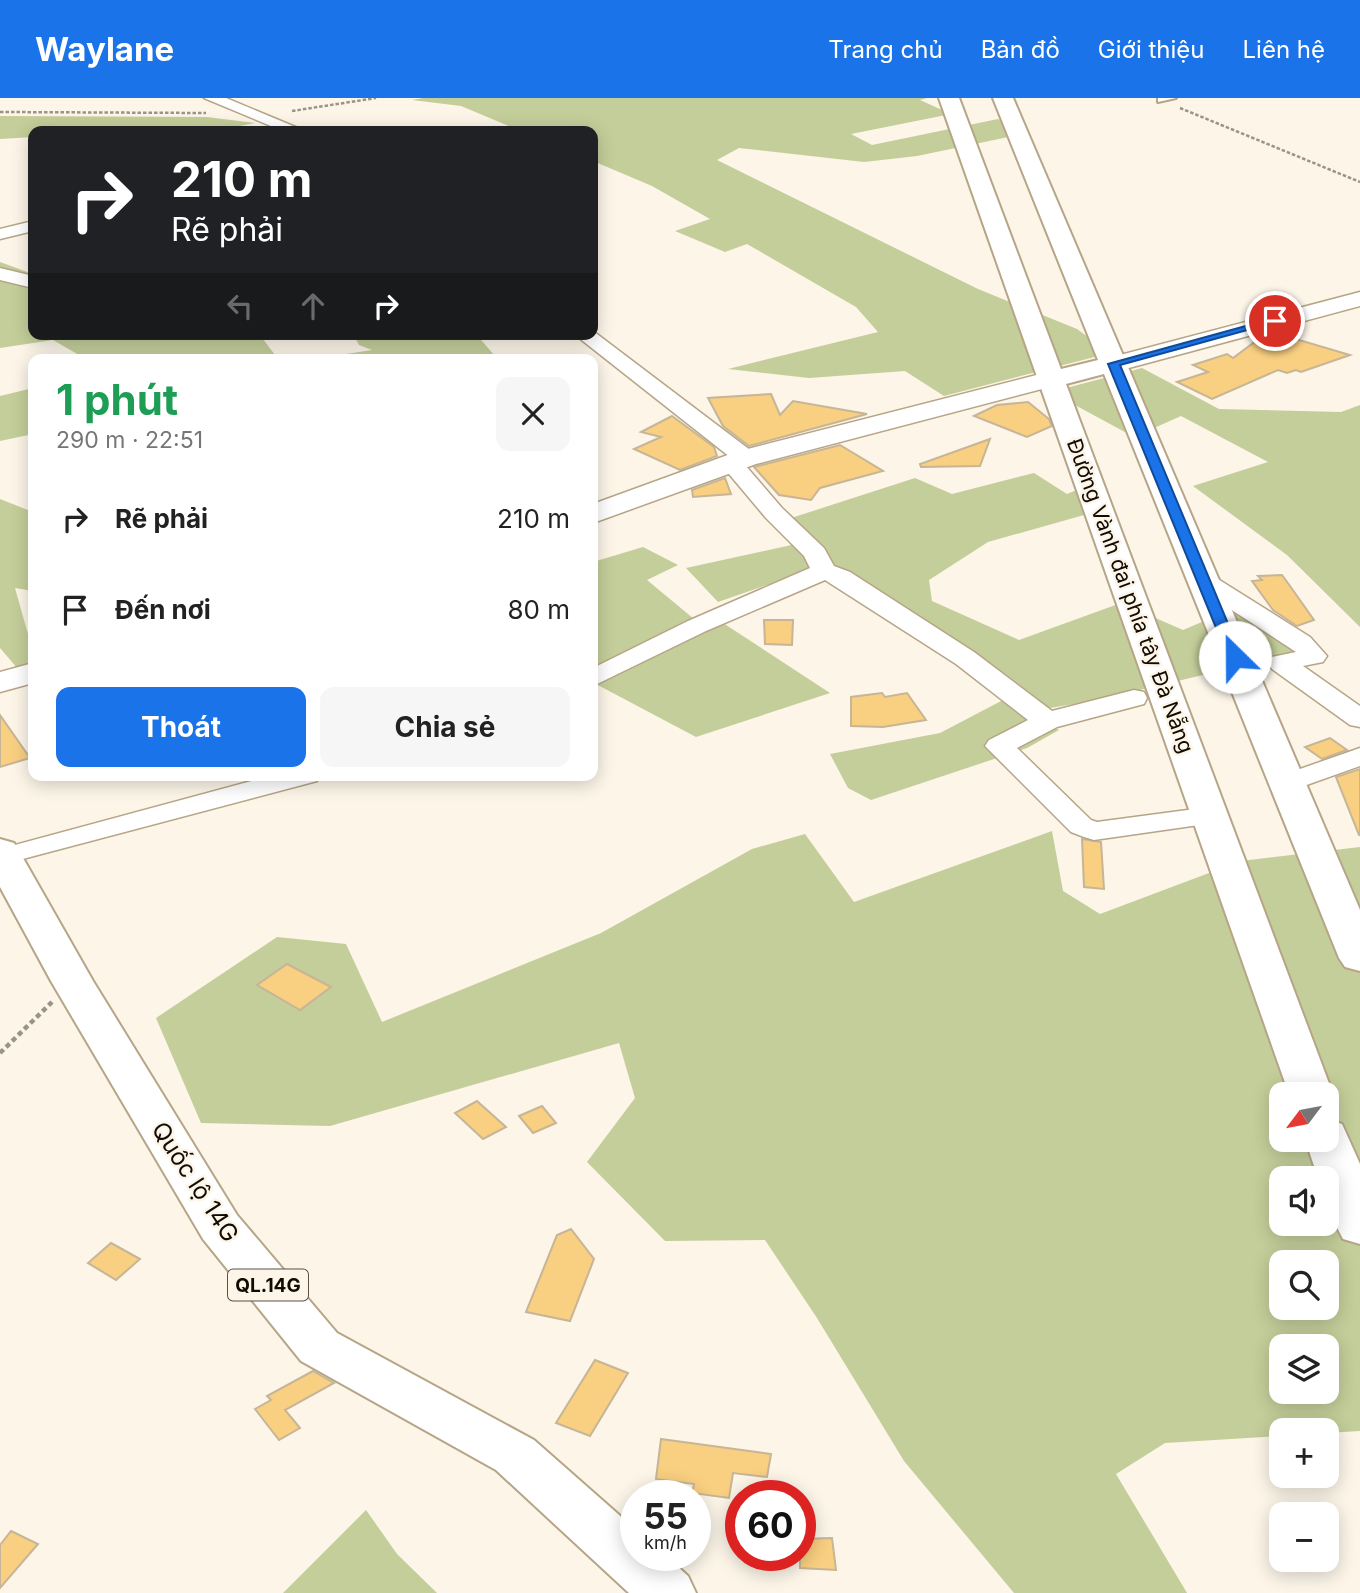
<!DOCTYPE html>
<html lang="vi">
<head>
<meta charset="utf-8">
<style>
	:root { --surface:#fff; --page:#f6f6f6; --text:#222; --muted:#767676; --accent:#1a73e8 }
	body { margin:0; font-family:Inter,sans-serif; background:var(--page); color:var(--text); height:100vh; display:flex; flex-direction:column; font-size:26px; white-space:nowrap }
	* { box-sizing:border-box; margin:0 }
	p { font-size:23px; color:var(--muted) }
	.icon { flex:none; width:38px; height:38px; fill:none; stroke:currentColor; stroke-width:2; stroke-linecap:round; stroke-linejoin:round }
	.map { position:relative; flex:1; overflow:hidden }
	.panel { position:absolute; left:28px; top:256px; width:570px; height:427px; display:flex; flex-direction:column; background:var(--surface); border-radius:14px; box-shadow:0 4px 18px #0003 }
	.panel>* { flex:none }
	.hud { position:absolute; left:28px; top:28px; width:570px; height:214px; border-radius:14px; box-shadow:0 4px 18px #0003; background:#202124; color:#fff; overflow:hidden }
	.needle { width:46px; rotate:238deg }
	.buttons { position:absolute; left:1269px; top:984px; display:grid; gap:14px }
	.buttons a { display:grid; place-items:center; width:70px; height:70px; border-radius:14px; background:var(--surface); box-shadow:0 4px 18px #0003; font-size:35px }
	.speed { position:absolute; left:620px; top:1382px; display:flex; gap:14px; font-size:35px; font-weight:700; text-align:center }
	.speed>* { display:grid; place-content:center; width:91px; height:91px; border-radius:50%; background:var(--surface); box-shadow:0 4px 18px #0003; line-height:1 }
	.speed small { font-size:18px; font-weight:400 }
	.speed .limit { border:10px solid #d22; background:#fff; color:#111 }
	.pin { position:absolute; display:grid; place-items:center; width:60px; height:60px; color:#fff; margin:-30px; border:4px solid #fff; border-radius:50%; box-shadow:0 2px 7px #0007 }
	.me { position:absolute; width:77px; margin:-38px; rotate:337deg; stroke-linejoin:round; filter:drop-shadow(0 0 5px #0008) }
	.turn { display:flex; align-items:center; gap:24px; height:147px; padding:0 28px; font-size:32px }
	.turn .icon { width:91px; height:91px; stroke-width:2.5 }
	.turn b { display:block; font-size:49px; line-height:60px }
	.lanes { display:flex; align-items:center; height:66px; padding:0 28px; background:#0003; justify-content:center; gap:35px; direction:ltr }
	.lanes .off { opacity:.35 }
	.round { display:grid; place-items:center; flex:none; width:74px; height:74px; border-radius:14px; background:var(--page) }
	.overview { display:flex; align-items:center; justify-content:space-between; height:119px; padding:0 28px }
	h1 { font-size:42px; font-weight:700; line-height:52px; color:#1e9e55 }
	.button { display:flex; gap:14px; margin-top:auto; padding:14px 28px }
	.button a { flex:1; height:80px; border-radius:14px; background:var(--accent); color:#fff; font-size:28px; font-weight:700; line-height:80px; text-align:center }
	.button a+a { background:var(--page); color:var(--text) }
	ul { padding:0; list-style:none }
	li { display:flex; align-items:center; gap:21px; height:91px; padding:0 28px }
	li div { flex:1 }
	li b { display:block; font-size:26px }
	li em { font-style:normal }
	header { display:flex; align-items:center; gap:42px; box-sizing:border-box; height:98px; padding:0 35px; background:var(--accent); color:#fff }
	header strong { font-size:33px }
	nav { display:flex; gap:38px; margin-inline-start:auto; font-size:24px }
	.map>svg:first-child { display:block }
	.green { fill:#c4ce9a; fill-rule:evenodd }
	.building { fill:#f9cf81; stroke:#c6b596; stroke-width:2 }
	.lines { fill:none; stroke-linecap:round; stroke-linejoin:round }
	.service-casing { stroke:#b6a586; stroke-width:4 }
	.minor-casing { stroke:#b6a586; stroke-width:3 }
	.tertiary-casing { stroke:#b6a586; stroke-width:3 }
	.primary-casing { stroke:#b6a586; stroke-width:4 }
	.path-far1 { stroke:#999388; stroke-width:2.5; stroke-dasharray:3.5 2; stroke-linecap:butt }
	.path { stroke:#999388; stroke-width:4.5; stroke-dasharray:5 3.5; stroke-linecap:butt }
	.service { fill:#fff; fill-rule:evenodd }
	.minor { fill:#fff; fill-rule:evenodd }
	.tertiary { fill:#fff; fill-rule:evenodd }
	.primary { fill:#fff; fill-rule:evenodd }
	.route { fill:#1a73e8; stroke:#114b97; stroke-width:2 }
	.labels { text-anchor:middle; stroke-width:5; stroke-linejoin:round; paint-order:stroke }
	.shield { fill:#fcf5e8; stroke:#585148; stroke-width:2 }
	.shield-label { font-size:19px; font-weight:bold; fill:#110b03 }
	.street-label { font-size:21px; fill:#110b03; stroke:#fcf5e8 }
	.near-street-label { font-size:24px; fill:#110b03; stroke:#fcf5e8 }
</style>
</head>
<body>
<header>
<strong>Waylane</strong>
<nav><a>Trang chủ</a><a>Bản đồ</a><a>Giới thiệu</a><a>Liên hệ</a></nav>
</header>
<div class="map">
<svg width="1360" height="1495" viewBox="0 0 1360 1495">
	<rect width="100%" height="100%" fill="#fcf5e8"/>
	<!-- green -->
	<g class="green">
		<polygon points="423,0 927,0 920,2 951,16 851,36 872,47 998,21 1028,35 917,58 864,64 739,50 717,62 978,191 1077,231 1110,255 944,298 905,273 809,280 728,271 878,234 856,209 747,146 725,154 675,133 710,121 652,88 593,63 593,33 521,33 461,8 412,2"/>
		<polygon points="0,18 207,19 255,25 225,31 227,33 33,33 33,39 0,41"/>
		<polygon points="0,164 33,176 33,236 282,236 263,241 278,261 86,261 53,242 0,250"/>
		<polygon points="353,236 476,236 495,258 511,261 314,261 372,252 359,247"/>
		<polygon points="1142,270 1219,311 1341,314 1360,307 1360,529 1287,457 1193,388 1268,364 1181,318 1134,339 1051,294"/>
		<polygon points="33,290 33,336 0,343 0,298"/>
		<polygon points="1034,375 1067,396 1079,391 1084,417 988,444 929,482 932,503 1019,542 1121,505 1183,532 1235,510 1299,554 1098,602 1050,610 831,465 718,504 686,470 796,446 785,422 915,380 952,396"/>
		<polygon points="0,401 33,414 33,493 15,490 33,554 33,564 18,571 0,550"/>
		<polygon points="643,449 678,467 647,482 694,521 593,570 593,464"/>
		<polygon points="720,523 830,595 696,639 594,585"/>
		<polygon points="1003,602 1059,632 1027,650 871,702 848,690 830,656 940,635"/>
		<path d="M1052 733 1063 793 1100 816 1241 763 1360 749V1333L1327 1335 1326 1332H1281V1338L1165 1345 1116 1376 1187 1495H1014L904 1363 817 1220 765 1142 665 1143 587 1064 635 1000 619 945 330 1028 201 1025 156 920 277 839 346 846 382 924 601 835 752 751 805 736 854 804ZM1281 996H1326V1041H1281ZM1281 1080H1326V1125H1281ZM1281 1164H1326V1209H1281ZM1281 1248H1326V1293H1281Z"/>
		<polygon points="366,1412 397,1456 437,1495 283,1495"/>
	</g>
	<!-- building -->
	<g class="building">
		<polygon points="1272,234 1350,257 1301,274 1296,272 1287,275 1278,272 1212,301 1177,284 1208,274 1193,267 1227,256 1233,260 1264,237"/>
		<polygon points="771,296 780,317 793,303 867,316 749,348 723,328 708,300"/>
		<polygon points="1028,304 1049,321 1052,328 1027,339 974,318 997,307"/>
		<polygon points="672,318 714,349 717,358 680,372 634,351 661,339 641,334"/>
		<polygon points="990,341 980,368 921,369 920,366"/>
		<polygon points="840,347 883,373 820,390 811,402 779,397 754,369"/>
		<polygon points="725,380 731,396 693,399 692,392"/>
		<polygon points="1282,477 1290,488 1314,522 1297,528 1273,512 1252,483 1262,482 1258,478"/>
		<polygon points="764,522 793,522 792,547 765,546"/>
		<polygon points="882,595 885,599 907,595 926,622 883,629 851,628 851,599"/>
		<polygon points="0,617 30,660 0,669"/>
		<polygon points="1330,640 1347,652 1322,661 1305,649"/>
		<polygon points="1360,671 1360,737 1359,737 1336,679"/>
		<polygon points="1082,741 1101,744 1104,791 1084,789"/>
		<polygon points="287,866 331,889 300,912 257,887"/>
		<polygon points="477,1003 506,1029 483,1041 455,1015"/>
		<polygon points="542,1008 556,1025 533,1035 519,1018"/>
		<polygon points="571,1131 594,1161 570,1223 526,1214 557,1137"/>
		<polygon points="111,1145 140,1161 116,1182 88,1165"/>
		<polygon points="595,1262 628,1275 590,1338 556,1325"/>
		<polygon points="313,1273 334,1285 285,1312 300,1330 279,1342 255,1311 271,1302 267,1298"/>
		<polygon points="661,1341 771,1356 767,1379 733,1375 729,1400 692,1395 694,1386 656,1381"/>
		<polygon points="11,1433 38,1446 0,1490 0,1447"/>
		<polygon points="832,1440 836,1472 800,1470 800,1441"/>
	</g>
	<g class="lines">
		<!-- service casing -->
		<g class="service-casing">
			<polygon id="service" points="1158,0 1176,0 1158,4"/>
		</g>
		<!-- minor casing -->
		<g class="minor-casing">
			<g id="minor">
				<polygon points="204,0 226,0 305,33 283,33"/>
				<polygon points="33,123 33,133 0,141 0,131"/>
				<polygon points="0,170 33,178 33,190 0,182"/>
				<polygon points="593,233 754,355 757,360 754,365 745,367 782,410 824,450 834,468 850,474 974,554 1052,613 1134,592 1144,594 1147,600 1144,606 1057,629 1017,650 1091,722 1097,724 1210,709 1220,712 1225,718 1220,724 1094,742 1084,739 1071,734 985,648 989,642 1028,622 956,566 825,482 706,533 593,588 593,570 688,523 810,470 804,458 766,420 724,370 721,365 730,359 574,236 593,236"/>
				<polygon points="1204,476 1213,478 1310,539 1327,558 1323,564 1303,568 1360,608 1360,629 1350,627 1272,571 1268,565 1272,559 1296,554 1195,488 1192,483 1195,478"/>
				<polygon points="1360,650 1360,668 1287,694 1277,691 1273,685 1277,679"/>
				<polygon points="274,677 321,677 317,683 0,767 0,751"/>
			</g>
		</g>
		<!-- tertiary casing -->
		<g class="tertiary-casing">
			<g id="tertiary">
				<polygon points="1360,194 1360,208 1114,274 1105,271 1101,266 1105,261"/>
				<polygon points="1052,273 1061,276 1065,281 1061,286 756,366 593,425 593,406 736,354"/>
				<polygon points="33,565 33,585 0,594 0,574"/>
			</g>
		</g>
		<!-- primary casing -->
		<g class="primary-casing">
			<g id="primary">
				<polygon points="939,0 959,0 1061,271 1098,262 993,0 1013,0 1360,812 1360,873 1345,869 1339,860 1104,276 1066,286 1333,996 1327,1007 1326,996 1289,996"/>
				<polygon points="0,741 14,745 19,753 93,883 237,1117 337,1235 534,1342 635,1431 635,1458 666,1458 688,1478 696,1495 629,1495 496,1372 301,1263 203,1141 51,883 0,789"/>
				<path d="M1326 1021 1342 1026 1360 1066V1146L1343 1141C1332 1121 1326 1103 1326 1080H1318L1305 1041H1326Z"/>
			</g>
		</g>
		<!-- path-far1 -->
		<g class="path-far1">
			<polyline points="1180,10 1360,84"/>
			<polyline points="292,13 376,0"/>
			<polyline points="0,14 206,15"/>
		</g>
		<!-- path -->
		<polyline class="path" points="0,955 52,904"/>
		<!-- service -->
		<use href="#service" class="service"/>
		<!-- minor -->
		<use href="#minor" class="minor"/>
		<!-- tertiary -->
		<use href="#tertiary" class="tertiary"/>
		<!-- primary -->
		<use href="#primary" class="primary"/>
	</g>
	<!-- route -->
	<polygon class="route" points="1271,221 1280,223 1120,267 1242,559 1235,563 1228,559 1108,266"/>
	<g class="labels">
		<!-- shield labels -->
		<rect class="shield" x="228" y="1171.5" width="80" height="31" rx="5"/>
		<g class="shield-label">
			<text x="268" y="1194">QL.14G</text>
		</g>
		<!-- street labels -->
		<g class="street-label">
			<text transform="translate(1130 498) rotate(70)" y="7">Đường Vành đai phía tây Đà Nẵng</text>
		</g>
		<!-- near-street labels -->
		<g class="near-street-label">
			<text transform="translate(195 1084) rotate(57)" y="8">Quốc lộ 14G</text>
		</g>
	</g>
</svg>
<div class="buttons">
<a><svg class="needle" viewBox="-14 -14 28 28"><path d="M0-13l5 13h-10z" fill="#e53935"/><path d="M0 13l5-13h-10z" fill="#767676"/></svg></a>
<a><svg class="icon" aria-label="sound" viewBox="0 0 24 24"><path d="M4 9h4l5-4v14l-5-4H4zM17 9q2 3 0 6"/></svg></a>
<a><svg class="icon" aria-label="search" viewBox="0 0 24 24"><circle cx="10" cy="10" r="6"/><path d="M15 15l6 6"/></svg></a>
<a><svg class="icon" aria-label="layers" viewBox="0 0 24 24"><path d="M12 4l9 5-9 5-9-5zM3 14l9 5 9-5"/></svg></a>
<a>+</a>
<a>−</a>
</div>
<div class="speed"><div>55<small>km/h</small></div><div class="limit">60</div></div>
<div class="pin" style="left:1275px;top:223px;background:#d93025"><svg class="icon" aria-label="arrive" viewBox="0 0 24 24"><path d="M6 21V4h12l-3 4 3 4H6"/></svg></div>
<svg class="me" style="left:1235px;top:559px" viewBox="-20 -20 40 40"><circle r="19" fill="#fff"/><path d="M0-13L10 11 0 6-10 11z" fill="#1a73e8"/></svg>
<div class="hud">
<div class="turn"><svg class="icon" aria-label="right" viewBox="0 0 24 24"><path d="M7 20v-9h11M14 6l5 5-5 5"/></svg><div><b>210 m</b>Rẽ phải</div></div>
<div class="lanes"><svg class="icon off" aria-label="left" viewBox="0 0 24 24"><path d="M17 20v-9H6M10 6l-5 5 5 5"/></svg><svg class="icon off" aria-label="ahead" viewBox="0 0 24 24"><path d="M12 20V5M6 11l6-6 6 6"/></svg><svg class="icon" aria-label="right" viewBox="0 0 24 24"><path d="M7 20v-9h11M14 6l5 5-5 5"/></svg></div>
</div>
<section class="panel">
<div class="overview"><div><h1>1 phút</h1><p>290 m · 22:51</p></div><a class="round"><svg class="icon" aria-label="close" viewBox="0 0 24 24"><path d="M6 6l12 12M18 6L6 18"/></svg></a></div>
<ul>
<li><svg class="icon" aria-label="right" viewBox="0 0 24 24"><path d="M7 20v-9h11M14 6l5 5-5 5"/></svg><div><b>Rẽ phải</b></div><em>210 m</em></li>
<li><svg class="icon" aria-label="arrive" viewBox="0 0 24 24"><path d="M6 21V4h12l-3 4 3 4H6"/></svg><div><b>Đến nơi</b></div><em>80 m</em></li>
</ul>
<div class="button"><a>Thoát</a><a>Chia sẻ</a></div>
</section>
</div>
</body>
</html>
